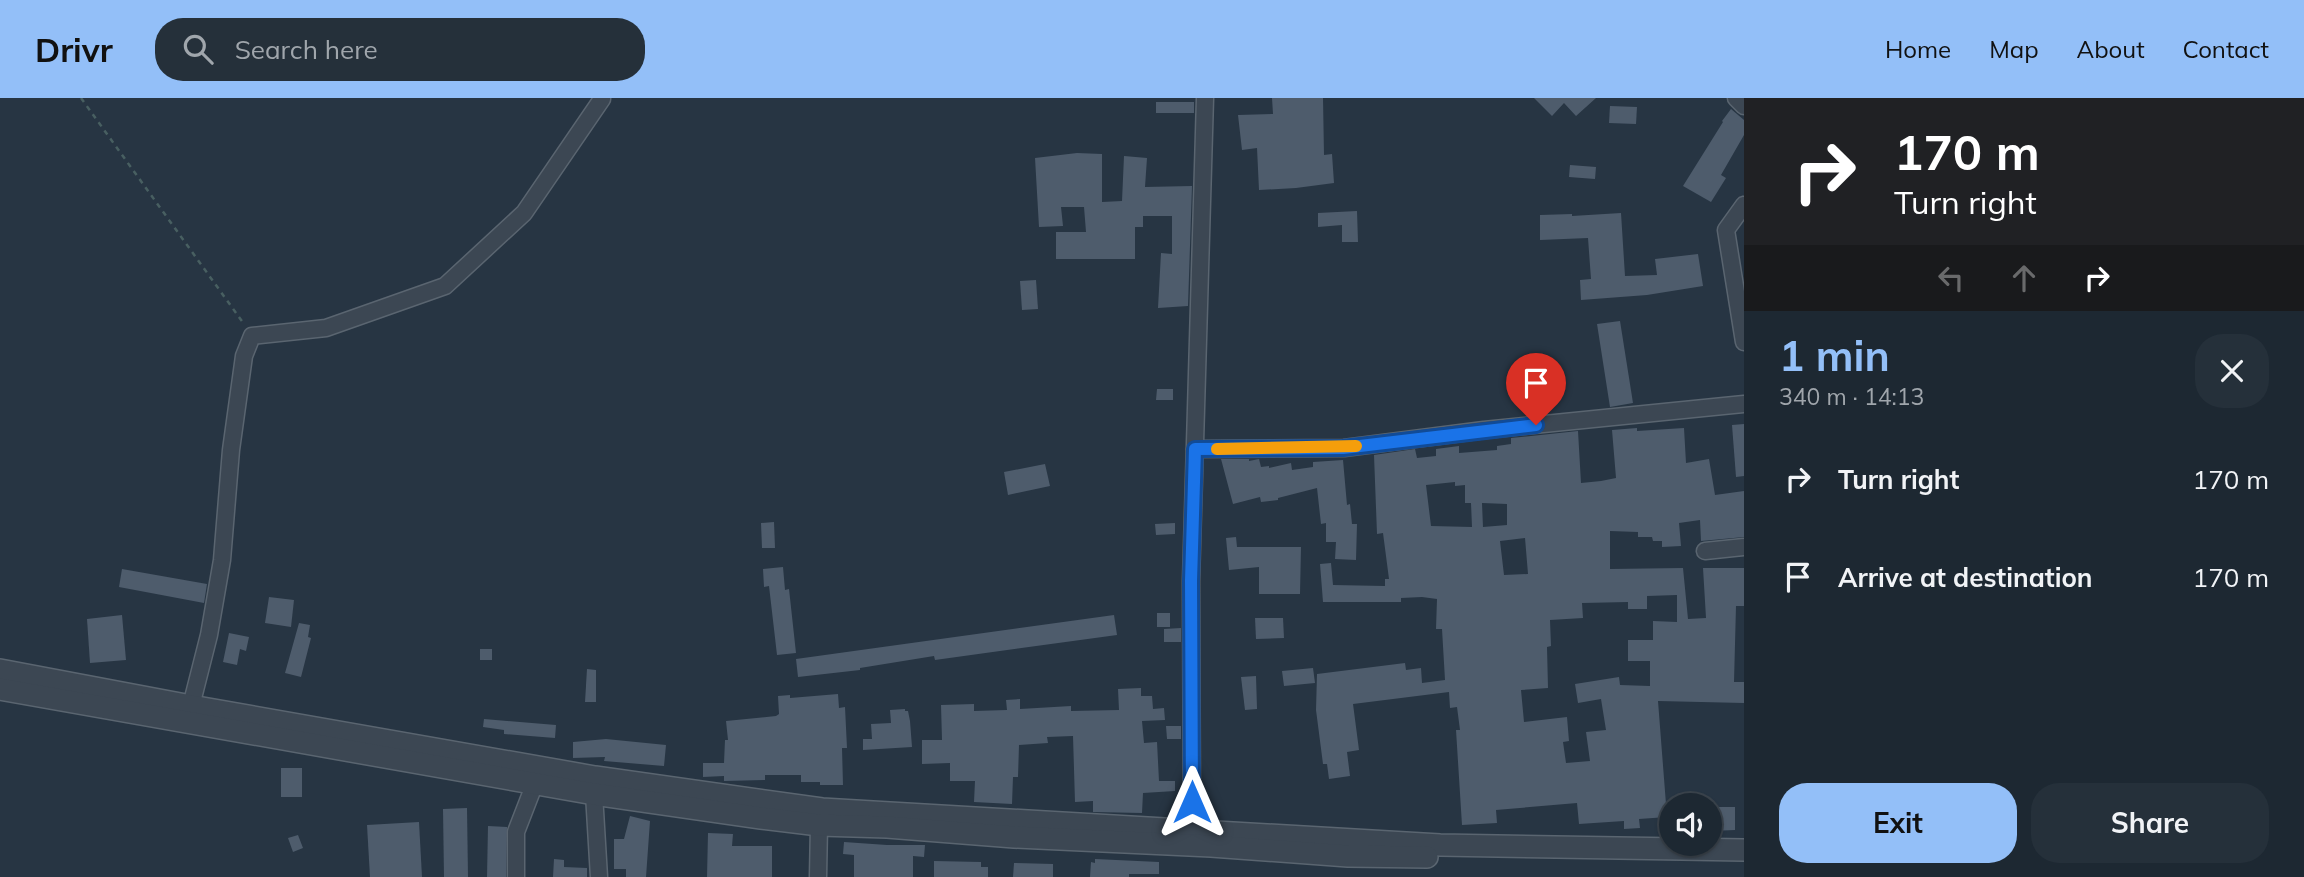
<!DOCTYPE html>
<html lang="en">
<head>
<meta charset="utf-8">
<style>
	:root { --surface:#1d2832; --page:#25303a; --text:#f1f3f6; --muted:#a0a6ac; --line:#3b444d; --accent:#93bff8 }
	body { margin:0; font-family:Mulish,sans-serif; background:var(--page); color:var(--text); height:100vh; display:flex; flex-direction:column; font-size:26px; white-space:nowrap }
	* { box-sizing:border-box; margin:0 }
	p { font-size:23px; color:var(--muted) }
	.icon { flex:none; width:38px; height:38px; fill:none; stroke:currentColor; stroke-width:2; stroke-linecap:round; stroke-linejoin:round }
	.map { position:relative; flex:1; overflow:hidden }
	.side { display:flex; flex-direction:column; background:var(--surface); width:560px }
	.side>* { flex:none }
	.guide { background:#202124; color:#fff; overflow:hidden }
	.controls { position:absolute; left:1659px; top:695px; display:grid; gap:14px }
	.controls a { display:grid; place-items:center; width:63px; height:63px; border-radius:50%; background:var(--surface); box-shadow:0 2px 5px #0004,0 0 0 2px var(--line); font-size:35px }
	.pin { position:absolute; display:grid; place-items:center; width:60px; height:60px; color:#fff; margin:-72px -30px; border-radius:50% 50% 50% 0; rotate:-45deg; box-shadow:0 0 7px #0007 }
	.pin .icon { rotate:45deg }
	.me { position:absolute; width:77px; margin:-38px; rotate:0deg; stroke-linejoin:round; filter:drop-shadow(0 0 5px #0008) }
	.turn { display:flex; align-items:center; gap:24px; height:147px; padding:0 35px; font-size:32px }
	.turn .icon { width:91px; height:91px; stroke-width:2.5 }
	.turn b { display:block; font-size:49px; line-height:60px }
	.lanes { display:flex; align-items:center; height:66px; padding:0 35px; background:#0003; justify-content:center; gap:35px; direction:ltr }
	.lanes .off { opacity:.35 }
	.round { display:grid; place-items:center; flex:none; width:74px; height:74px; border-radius:28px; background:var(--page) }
	.head { display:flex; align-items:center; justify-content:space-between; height:119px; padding:0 35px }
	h1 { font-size:42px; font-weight:700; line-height:52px; color:var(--accent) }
	.primary-button { display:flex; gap:14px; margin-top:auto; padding:14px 35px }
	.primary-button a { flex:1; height:80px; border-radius:28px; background:var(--accent); color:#111; font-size:28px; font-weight:700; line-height:80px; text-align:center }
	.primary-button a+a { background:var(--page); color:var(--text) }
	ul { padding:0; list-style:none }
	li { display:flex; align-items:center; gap:21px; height:98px; padding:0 35px }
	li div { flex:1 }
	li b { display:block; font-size:26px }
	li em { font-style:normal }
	header { display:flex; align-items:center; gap:42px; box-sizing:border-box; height:98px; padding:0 35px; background:var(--accent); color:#111 }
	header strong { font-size:33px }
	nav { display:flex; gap:38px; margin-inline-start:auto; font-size:24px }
	.search { width:490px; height:63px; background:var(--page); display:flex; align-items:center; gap:18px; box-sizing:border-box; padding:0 24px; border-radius:28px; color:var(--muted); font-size:26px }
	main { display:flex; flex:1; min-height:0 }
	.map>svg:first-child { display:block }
	.building { fill:#4e5c6c; fill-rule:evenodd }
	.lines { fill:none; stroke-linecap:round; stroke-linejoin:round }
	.minor-casing { stroke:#5a6570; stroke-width:19 }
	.tertiary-casing { stroke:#5a6570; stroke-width:24 }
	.path { stroke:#485f61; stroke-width:2.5; stroke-dasharray:5 5; stroke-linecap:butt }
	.minor { stroke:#3c4753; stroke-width:16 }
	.tertiary { stroke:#3c4753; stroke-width:21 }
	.route-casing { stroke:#114b97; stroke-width:18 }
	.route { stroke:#1a73e8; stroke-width:12 }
	.slow { stroke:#f59e0b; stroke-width:12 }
</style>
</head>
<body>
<header>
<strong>Drivr</strong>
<div class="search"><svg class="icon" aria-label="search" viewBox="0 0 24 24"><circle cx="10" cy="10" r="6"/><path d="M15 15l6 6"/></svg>Search here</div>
<nav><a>Home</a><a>Map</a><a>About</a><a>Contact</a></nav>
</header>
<main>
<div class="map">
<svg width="1744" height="779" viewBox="0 0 1744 779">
	<rect width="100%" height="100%" fill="#273543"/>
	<!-- building -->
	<g class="building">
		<polygon points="1272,0 1323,0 1324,57 1332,56 1334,85 1296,90 1259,92 1257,50 1242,52 1238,17 1273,16"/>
		<polygon points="1534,0 1596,0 1576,18 1564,5 1552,18"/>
		<rect x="1156" y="4" width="38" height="11"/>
		<polygon points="1610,8 1637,9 1636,26 1609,25"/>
		<polygon points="1731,11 1744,22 1744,37 1721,77 1726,80 1711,104 1683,88 1723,24 1722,23"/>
		<polygon points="1077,55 1102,56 1102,104 1122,103 1124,58 1147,60 1145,89 1192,88 1188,208 1158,210 1161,155 1172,156 1172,118 1143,118 1143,129 1135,129 1135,161 1056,161 1056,134 1086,134 1084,109 1061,109 1063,128 1039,129 1035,60"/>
		<polygon points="1570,67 1596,69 1595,81 1569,79"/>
		<polygon points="1357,113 1358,144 1342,144 1342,127 1318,129 1318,115"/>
		<polygon points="1621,115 1625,178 1657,177 1655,161 1698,156 1703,188 1647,197 1581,202 1580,182 1591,181 1588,140 1540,142 1540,117 1572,116 1572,118"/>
		<polygon points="1036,182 1038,211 1022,212 1020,183"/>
		<polygon points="1620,223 1633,305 1610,309 1597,226"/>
		<polygon points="1157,291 1173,291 1173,302 1156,302"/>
		<polygon points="1744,326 1744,378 1736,379 1732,327"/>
		<path d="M1637 330V333L1684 330 1686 365 1709 361 1715 397 1744 393V439L1701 443 1700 422 1679 425 1681 448 1662 449V443H1653L1652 439H1638V434L1610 433V471L1683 470 1688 521 1706 520 1703 470H1744V508H1736L1734 584H1744V605L1658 603 1667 719 1639 721 1640 730 1624 731V723L1579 726 1577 705 1496 712 1497 725 1462 727 1456 632H1460L1457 609 1450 610 1449 594 1353 606 1359 652 1347 654 1350 678 1329 681 1327 666H1323L1316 612 1317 576 1405 565 1406 572 1421 570 1422 585 1445 582 1442 531H1436L1437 501 1422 499 1401 500V504H1323L1320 466 1331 465 1333 487 1385 488V481H1389L1383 435 1377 436 1374 357 1415 351 1417 360 1436 358V351L1459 348V355L1497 352V348L1511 346V340L1578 333 1581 385 1601 383 1616 380 1612 332ZM1455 384V388L1465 387V405H1471L1472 429 1431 428 1426 387ZM1482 405 1507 406V427L1483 429ZM1525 440 1528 476 1504 477 1500 443ZM1677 497V524L1653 523V542H1628V563H1650V588L1620 587 1619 579 1575 586 1578 605 1601 601 1606 632 1586 634 1590 663 1566 665 1563 644 1569 643 1567 619 1524 624 1521 592 1548 590 1547 549 1551 548 1550 522 1583 520 1582 505 1628 504V511H1647V498Z"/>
		<polygon points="1221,361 1249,361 1249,363 1259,361 1261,369 1269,368 1269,370 1291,365 1292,372 1313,369 1313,364 1343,362 1347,407 1350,406 1352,426 1357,426 1356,462 1335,461 1336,444 1326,444 1326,425 1321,426 1317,390 1278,400 1278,402 1261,404 1260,399 1233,406"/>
		<polygon points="1045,366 1050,388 1008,397 1004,374"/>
		<polygon points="774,424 775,450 762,450 761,425"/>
		<polygon points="1175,425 1175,436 1156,437 1155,426"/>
		<polygon points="1236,439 1237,449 1301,449 1300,496 1259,496 1259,469 1229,472 1226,440"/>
		<polygon points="783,469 785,492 789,491 796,555 777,557 769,488 764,489 763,471"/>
		<polygon points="122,471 207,486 204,505 119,489"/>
		<polygon points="269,499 294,502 291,529 265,525"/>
		<rect x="1157" y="515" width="13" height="14"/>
		<polygon points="122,517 126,562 90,565 87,521"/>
		<polygon points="1114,517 1117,537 935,562 934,558 860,570 860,572 798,579 796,561"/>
		<polygon points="1255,520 1283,520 1284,540 1256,541"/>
		<polygon points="299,525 310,527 308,539 311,540 301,579 285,575"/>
		<polygon points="1181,530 1181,544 1164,544 1164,531"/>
		<polygon points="229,535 249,539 246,553 240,551 237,567 223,564"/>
		<rect x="480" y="551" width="12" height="11"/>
		<polygon points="1313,570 1315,585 1284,588 1282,573"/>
		<polygon points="587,571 596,572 596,604 585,604"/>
		<polygon points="1256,578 1257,611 1245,612 1241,579"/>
		<polygon points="1141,590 1141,598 1152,598 1153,611 1164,610 1165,622 1142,623 1144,645 1157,644 1159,683 1175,683 1175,693 1143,695 1142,715 1093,714 1093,703 1075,704 1073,638 1047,639 1048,645 1019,647 1018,679 1013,679 1012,706 974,704 975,683 950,683 950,665 922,666 922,642 942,642 941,607 974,606 974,613 1007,612 1006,602 1020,601 1020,611 1071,608 1071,613 1119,612 1118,591"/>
		<polygon points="838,596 839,610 845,609 847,650 842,650 843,687 820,687 820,684 801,684 801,677 765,677 765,682 724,683 724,678 703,679 703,665 724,665 725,642 728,642 726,623 776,618 779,616 778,598 790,597 790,600"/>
		<polygon points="905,611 905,613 908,613 910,623 912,649 863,652 863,641 872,641 871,626 891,625 890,612"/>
		<polygon points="484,621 556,627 555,640 504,636 504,632 483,629"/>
		<polygon points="1166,628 1181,628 1181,641 1167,641"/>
		<polygon points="606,641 666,647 664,668 604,663 605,659 573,660 573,644"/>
		<rect x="281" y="670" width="21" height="29"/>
		<polygon points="1710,709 1735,709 1735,732 1711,733"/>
		<polygon points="467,710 468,779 444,779 443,711"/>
		<polygon points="630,718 650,723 646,779 626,779 626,771 614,771 614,741 624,741"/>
		<polygon points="419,724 422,779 370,779 367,727"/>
		<polygon points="488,728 507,729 506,779 487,779"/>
		<polygon points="708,735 733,736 732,748 772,748 772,779 707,779"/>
		<polygon points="298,737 303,750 293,754 288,740"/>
		<polygon points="844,744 887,747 925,747 924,759 913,758 913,779 854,779 854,757 843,756"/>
		<polygon points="554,761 564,762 564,769 587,770 587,779 553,779"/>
		<polygon points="1095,761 1159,764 1159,776 1129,776 1129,779 1090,779 1091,764 1095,765"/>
		<polygon points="934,763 981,764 981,769 988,769 988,779 934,779"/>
		<polygon points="1014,765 1053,766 1053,779 1013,779"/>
	</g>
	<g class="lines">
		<!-- minor casing -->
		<g class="minor-casing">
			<g id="minor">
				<polyline points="1736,0 1744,8"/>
				<polyline points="1744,107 1726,132 1744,244"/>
				<polyline points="1195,351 1344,350 1484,332 1744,306"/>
				<polyline points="1705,453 1744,449"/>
				<polyline points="191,608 209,537 222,462 231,352 244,258 252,238 326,230 445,188 524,115 602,1"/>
				<polyline points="594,696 599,779"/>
				<polyline points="1192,732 1191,483 1205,0"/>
				<polyline points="516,779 516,734 535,685"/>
				<polyline points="818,779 819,727"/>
			</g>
		</g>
		<!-- tertiary casing -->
		<g class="tertiary-casing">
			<g id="tertiary">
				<polyline points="0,572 191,608 595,679 822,711 1440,747 1744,752"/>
				<polyline points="0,591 594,696 761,720 819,727 887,729 1014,739 1211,748 1348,758 1427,759"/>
			</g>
		</g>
		<!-- path -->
		<polyline class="path" points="81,0 244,226"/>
		<!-- minor -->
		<use href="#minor" class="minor"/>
		<!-- tertiary -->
		<use href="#tertiary" class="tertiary"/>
	</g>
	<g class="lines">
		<!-- route casing -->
		<g class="route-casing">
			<polyline id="route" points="1192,704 1191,483 1195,351 1343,350 1536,327"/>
		</g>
		<!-- route -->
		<use href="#route" class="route"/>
		<!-- slow -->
		<polyline class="slow" points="1217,351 1356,348"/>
	</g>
</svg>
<div class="controls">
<a><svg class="icon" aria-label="sound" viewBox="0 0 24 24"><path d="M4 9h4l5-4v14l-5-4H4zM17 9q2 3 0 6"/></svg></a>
</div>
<div class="pin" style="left:1536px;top:327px;background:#d93025"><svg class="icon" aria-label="arrive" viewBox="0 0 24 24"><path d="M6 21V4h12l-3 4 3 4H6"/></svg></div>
<svg class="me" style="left:1192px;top:704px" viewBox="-20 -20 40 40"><path d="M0-17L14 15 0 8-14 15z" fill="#1a73e8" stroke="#fff" stroke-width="4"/></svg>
</div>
<section class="side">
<div class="guide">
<div class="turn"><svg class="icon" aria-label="right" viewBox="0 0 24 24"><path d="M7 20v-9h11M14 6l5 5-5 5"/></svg><div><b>170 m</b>Turn right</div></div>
<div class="lanes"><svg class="icon off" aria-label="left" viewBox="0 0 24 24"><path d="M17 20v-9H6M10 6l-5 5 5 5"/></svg><svg class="icon off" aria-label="ahead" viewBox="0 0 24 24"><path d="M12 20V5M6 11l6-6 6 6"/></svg><svg class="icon" aria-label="right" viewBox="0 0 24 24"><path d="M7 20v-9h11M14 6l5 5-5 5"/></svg></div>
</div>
<div class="head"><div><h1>1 min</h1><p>340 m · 14:13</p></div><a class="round"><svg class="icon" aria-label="close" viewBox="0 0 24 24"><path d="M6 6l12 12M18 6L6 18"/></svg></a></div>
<ul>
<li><svg class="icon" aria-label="right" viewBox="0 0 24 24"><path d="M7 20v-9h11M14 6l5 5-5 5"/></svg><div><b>Turn right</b></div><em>170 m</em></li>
<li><svg class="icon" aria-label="arrive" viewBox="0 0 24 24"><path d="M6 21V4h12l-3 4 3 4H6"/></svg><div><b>Arrive at destination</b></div><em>170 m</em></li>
</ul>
<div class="primary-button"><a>Exit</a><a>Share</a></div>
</section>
</main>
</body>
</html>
